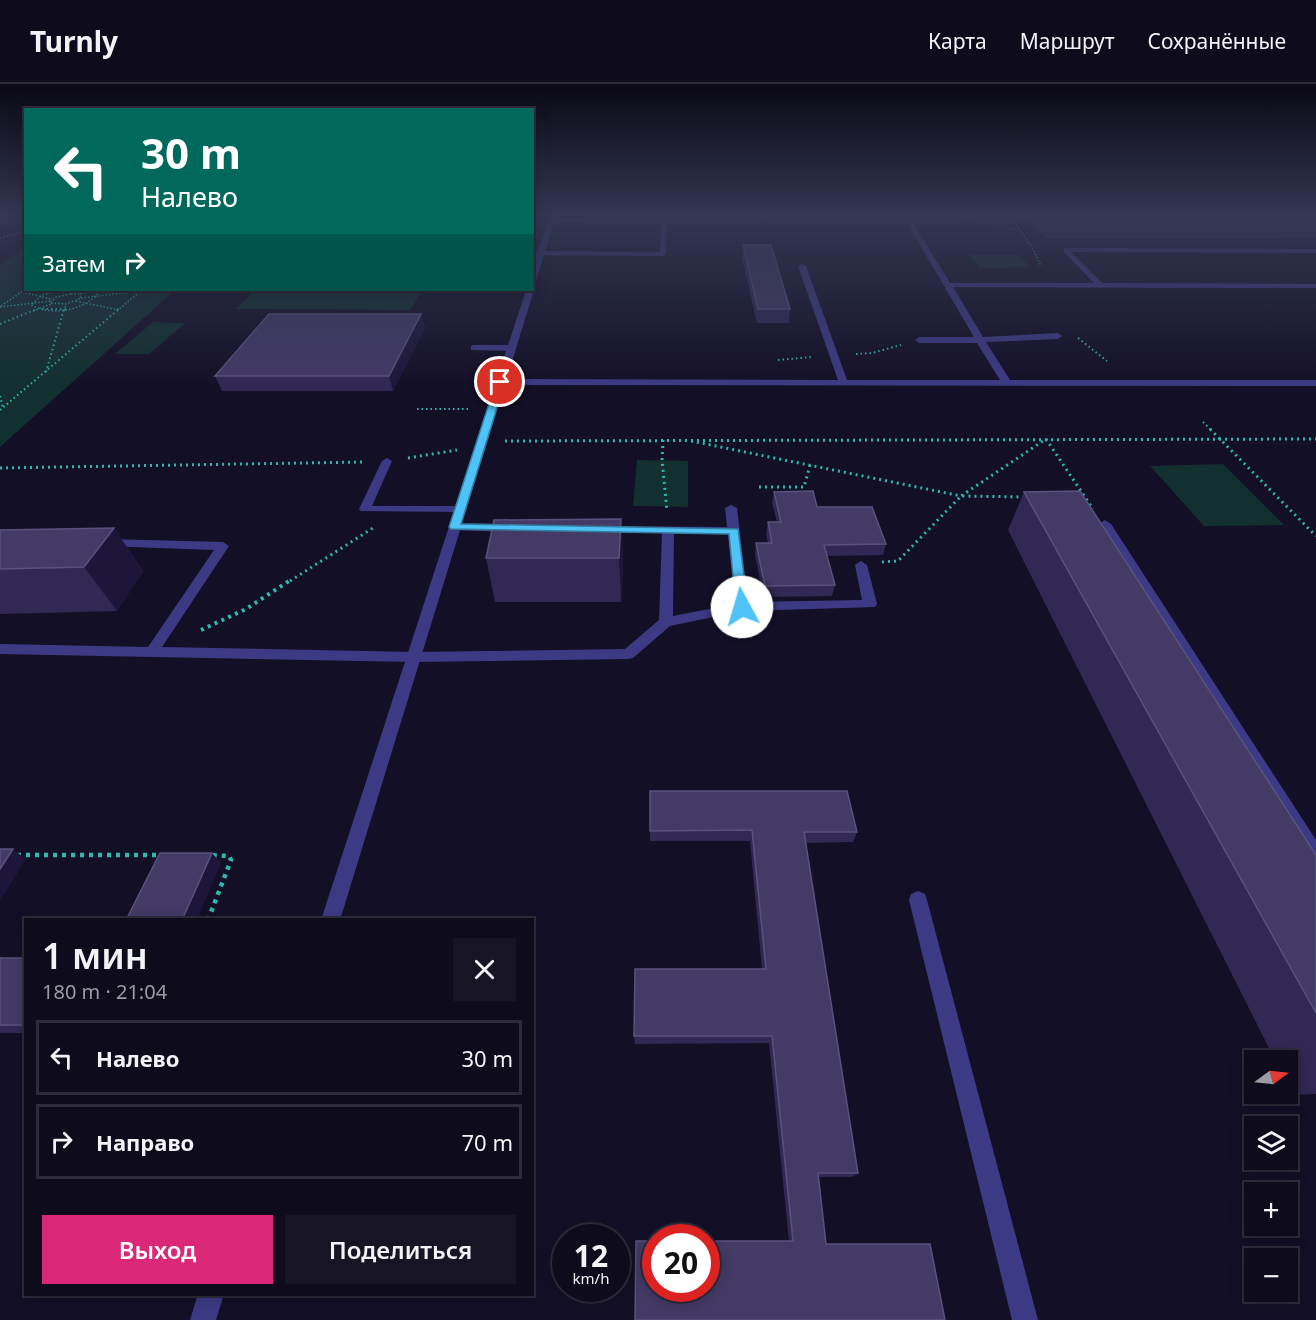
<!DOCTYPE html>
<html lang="ru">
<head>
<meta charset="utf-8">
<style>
	:root { --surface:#0e0b1c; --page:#171425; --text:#f1f3f6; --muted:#9b9ba3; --line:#2e2b3b; --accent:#db2777 }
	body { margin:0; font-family:"Noto Sans",sans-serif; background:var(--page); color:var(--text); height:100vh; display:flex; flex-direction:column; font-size:22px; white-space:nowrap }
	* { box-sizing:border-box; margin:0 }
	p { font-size:20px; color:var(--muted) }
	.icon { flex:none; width:33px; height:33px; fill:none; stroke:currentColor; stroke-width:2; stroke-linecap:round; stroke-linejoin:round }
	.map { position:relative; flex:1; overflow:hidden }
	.side { position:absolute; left:24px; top:834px; width:510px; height:378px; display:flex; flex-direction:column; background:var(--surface); border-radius:0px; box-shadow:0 3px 15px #0003,0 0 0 2px var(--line) }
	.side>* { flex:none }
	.hud { position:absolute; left:24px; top:24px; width:510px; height:183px; border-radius:0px; box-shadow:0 3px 15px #0003,0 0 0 2px var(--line); background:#00695c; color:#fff; overflow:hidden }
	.needle { width:39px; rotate:75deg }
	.tools { position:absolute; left:1244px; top:966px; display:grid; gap:12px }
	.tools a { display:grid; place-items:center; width:54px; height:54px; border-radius:0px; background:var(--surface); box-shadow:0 3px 15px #0003,0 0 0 2px var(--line); font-size:30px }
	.speed { position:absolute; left:552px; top:1140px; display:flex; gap:12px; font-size:30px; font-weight:700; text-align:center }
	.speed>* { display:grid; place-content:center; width:78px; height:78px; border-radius:50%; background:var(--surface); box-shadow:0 3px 15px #0003,0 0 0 2px var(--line); line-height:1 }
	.speed small { font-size:15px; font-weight:400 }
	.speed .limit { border:9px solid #d22; background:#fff; color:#111 }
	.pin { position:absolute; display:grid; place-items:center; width:51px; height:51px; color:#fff; margin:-26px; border:3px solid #fff; border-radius:50%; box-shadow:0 2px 6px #0007 }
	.me { position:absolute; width:66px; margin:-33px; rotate:354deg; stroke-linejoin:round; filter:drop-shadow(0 0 4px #0008) }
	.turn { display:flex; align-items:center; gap:21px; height:126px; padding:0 18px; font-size:27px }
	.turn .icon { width:78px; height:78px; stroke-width:2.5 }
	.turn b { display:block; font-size:42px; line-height:51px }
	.then { display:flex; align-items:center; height:57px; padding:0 18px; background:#0003; gap:12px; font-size:22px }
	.round { display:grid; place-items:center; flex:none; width:63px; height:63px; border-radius:0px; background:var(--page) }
	.summary { display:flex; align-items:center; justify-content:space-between; height:102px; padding:0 18px }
	h1 { font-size:36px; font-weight:600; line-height:45px }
	.primary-button { display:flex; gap:12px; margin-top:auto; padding:12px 18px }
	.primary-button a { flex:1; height:69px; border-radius:0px; background:var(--accent); color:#fff; font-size:24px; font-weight:600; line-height:69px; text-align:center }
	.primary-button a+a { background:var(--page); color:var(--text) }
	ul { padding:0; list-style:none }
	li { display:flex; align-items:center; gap:18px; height:75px; margin:0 12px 9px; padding:0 6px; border:3px solid var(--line); border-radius:0px }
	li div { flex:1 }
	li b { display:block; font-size:22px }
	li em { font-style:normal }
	header { display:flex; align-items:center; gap:36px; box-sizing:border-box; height:84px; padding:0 30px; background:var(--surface); border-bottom:2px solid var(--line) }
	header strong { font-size:28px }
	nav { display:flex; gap:33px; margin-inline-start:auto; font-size:21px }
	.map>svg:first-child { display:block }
	.green { fill:#12302f }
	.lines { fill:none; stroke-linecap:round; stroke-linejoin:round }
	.path-far4 { stroke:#2fb8b0; stroke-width:1.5; stroke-dasharray:1.5 2; stroke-linecap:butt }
	.path-far3 { stroke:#2fb8b0; stroke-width:2; stroke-dasharray:1.5 3; stroke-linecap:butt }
	.path-far2 { stroke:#2fb8b0; stroke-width:3; stroke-dasharray:2 4; stroke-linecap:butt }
	.path-far1 { stroke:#2fb8b0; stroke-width:4; stroke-dasharray:3 4.5; stroke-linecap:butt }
	.path { stroke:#2fb8b0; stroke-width:4.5; stroke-dasharray:4 5; stroke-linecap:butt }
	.service { fill:#3d3a85; fill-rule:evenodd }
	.minor { fill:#3d3a85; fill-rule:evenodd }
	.wall { fill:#312854 }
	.shaded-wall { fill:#1d163a }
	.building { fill:#433a66; stroke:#5a527e; stroke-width:1.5 }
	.route { fill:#4fc3f7; stroke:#337fa1; stroke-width:1.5 }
</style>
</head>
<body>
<header>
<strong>Turnly</strong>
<nav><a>Карта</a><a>Маршрут</a><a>Сохранённые</a></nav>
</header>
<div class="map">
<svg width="1316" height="1236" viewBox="0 0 1316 1236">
	<rect width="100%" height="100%" fill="#130f26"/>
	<!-- green -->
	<g class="green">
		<polygon points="25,164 26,206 175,206 0,363 0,180"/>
		<polygon points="969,171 1019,171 1031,183 980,184"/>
		<polygon points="255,206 422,206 410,226 236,225"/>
		<polygon points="153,238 185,239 149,270 115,270"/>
		<polygon points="637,376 688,377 688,423 633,422"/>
		<polygon points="1223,380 1284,441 1204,442 1150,382"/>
	</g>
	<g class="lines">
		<!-- path-far4 -->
		<g class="path-far4">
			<polyline points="965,132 1019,147"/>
			<polyline points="1010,132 1033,165 1041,182"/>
			<polyline points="0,154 26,147"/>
			<path d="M61 206 42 211 31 221C51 232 85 227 99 208L95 206"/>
			<polyline points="22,208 51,215"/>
			<polygon points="71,210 79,210 81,214 66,220 50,219 56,213"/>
			<polyline points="80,210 92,206"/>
			<polyline points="81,214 140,207"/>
			<polyline points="76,217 119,226"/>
			<polyline points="1,222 26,205"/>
			<polyline points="0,223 50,217"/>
			<polyline points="33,227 51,220"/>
			<polyline points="64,227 66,220"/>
			<polyline points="117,227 142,206"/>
		</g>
		<!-- path-far3 -->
		<g class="path-far3">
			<polyline points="42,225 66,225"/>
			<polyline points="117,225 119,226"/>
			<polyline points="0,240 37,225"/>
			<polyline points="1078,254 1107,277"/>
			<polyline points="856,270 872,269 901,261"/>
			<polyline points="778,276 812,273"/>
			<polyline points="46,288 64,225"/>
			<polyline points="0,312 3,324"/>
			<polyline points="417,325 471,325"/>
			<polyline points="0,326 119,225"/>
			<polyline points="1203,338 1211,346"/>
		</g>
		<!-- path-far2 -->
		<g class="path-far2">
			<polyline points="1210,345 1316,452"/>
			<polyline points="663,356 662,376 667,427"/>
			<polyline points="505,357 1316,355"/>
			<polyline points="691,357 961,412 1046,355 1093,425"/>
			<polyline points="408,374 457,366"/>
			<polyline points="0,384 362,378"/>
			<polyline points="759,403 804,403 810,381"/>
			<polyline points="882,478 898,477 961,412 1025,413"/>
			<polyline points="290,497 373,444"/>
		</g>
		<!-- path-far1 -->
		<polyline class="path-far1" points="201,546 246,525 292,495"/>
		<!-- path -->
		<g class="path">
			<polyline points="17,771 162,771"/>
			<polyline points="208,836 231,776 229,772 209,771"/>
		</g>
		<!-- service -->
		<g class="service">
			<polygon points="903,132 909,132 950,199 1094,199 1063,167 1065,164 1316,165 1316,169 1071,168 1102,199 1316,200 1316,204 953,203 983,253 1058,249 1062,252 1058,255 986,258 1010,296 1316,296 1316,302 500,301 495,298 500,295 838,296 798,182 802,180 806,182 847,296 1000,296 977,259 919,259 915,256 919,253 974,253"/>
			<polygon points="552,135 667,136 666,170 663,172 532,171 532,167 660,168 662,139 550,138"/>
			<polygon points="474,261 511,261 515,264 511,267 471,266 471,262"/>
			<polygon points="387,374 392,377 372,422 460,422 466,425 460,428 361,427 359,425 382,377"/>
			<path d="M731 421 737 424 748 518 862 516 855 481 861 477 867 481 877 520 875 523 742 527 670 542 633 574 628 575 414 578 0 570V560L148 563 214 466 102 462 100 459 106 455 223 458 229 462 162 563 414 568 625 565 659 536 662 449H601L595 445 597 442 727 443 725 424ZM674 450H728L735 520 673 532Z"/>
			<polygon points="1105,436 1111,440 1316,756 1316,779 1310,777 1099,440"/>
			<polygon points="454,439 511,440 517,444 511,448 450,446 450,440"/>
			<polygon points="918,807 925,810 927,816 1038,1236 1012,1236 909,816 911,810"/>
		</g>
		<!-- minor -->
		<g class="minor">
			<polygon points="550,132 556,132 536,197 532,199 532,184"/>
			<polygon points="533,204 534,206 340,836 321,836 526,206"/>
			<polygon points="198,1210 224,1210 216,1236 190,1236"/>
		</g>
	</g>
	<!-- wall -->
	<g class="wall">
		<polygon points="1023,132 1316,132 1316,154 1047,155"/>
		<polygon points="743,161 790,225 789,239 757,239 742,174"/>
		<polygon points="421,230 425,244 393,307 222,307 215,292"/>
		<polygon points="774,408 817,423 886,460 883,471 827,472 835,501 832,512 763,513 755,470 756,459 768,459 766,450 768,438 777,438 772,419"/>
		<polygon points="1024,408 1316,771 1316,1010 1292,1011 1287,1000 1287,976 1275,976 1008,446"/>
		<polygon points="621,435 623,479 621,518 495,518 486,474"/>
		<polygon points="114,444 143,487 117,527 0,530 0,446"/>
		<polygon points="650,707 857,748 853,758 806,759 858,1089 852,1093 819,1093 826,1160 945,1236 789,1157 769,959 635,960 634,952 762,885 750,757 650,757"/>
		<rect x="0" y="874" width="26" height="75"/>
	</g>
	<!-- shaded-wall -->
	<g class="shaded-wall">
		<polygon points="421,230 425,244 393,307 389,292"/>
		<polygon points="621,435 623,479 621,518 619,474"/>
		<polygon points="114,444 143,487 117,527 84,483"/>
		<polygon points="13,765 26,775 0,817 0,785"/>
		<polygon points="212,769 221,779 197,836 182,836"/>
	</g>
	<!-- building -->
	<g class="building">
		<polygon points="743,161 771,161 790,225 758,225"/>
		<polygon points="269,230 421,230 389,292 215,292"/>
		<polygon points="813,407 817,423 872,423 886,460 824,461 835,501 765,502 756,459 772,459 768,438 781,438 774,408"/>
		<polygon points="1080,407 1316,771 1316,929 1024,408"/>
		<polygon points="621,435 619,474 486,474 494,436"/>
		<polygon points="114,444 84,483 0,485 0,446"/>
		<polygon points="650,707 847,707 857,748 804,748 858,1089 818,1089 826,1160 930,1160 945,1236 635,1236 636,1157 656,1157 656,1204 706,1204 706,1157 793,1157 772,952 634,952 635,885 766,885 752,746 650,747"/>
		<polygon points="0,765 13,765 0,785"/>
		<polygon points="160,769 212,769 182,836 126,836"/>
		<rect x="0" y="874" width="26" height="67"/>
	</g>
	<!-- sky -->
	<linearGradient id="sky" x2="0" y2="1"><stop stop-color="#0a0815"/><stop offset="0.43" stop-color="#333752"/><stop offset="1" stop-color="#333752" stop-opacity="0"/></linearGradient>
	<rect width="1316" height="305" fill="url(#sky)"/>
	<!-- route -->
	<polygon class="route" points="500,296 505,298 461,440 738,445 748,523 746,526 742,527 736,523 729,450 451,445 449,443 496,298"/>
</svg>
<div class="tools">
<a><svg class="needle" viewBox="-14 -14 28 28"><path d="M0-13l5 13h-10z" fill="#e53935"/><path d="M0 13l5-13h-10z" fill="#9b9ba3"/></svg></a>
<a><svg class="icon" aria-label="layers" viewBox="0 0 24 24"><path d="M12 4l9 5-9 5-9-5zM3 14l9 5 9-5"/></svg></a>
<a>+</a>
<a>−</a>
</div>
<div class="speed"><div>12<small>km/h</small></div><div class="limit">20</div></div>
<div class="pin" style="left:500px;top:298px;background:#d93025"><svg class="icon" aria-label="arrive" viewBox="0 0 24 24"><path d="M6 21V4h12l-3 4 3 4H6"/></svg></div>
<svg class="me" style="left:742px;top:523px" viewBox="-20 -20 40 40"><circle r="19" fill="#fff"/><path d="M0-13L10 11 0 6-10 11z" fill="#4fc3f7"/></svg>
<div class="hud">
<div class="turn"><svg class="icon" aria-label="left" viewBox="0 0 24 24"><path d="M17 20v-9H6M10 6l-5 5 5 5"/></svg><div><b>30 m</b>Налево</div></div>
<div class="then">Затем<svg class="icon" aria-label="right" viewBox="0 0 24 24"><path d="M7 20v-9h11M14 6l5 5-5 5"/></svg></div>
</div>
<section class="side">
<div class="summary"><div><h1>1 мин</h1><p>180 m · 21:04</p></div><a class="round"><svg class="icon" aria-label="close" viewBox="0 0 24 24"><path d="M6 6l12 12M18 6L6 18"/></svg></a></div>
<ul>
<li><svg class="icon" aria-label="left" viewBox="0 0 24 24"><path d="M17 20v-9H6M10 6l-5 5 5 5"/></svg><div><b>Налево</b></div><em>30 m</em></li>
<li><svg class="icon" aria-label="right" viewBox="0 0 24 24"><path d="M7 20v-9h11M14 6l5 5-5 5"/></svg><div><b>Направо</b></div><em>70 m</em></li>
</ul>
<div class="primary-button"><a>Выход</a><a>Поделиться</a></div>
</section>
</div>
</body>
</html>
